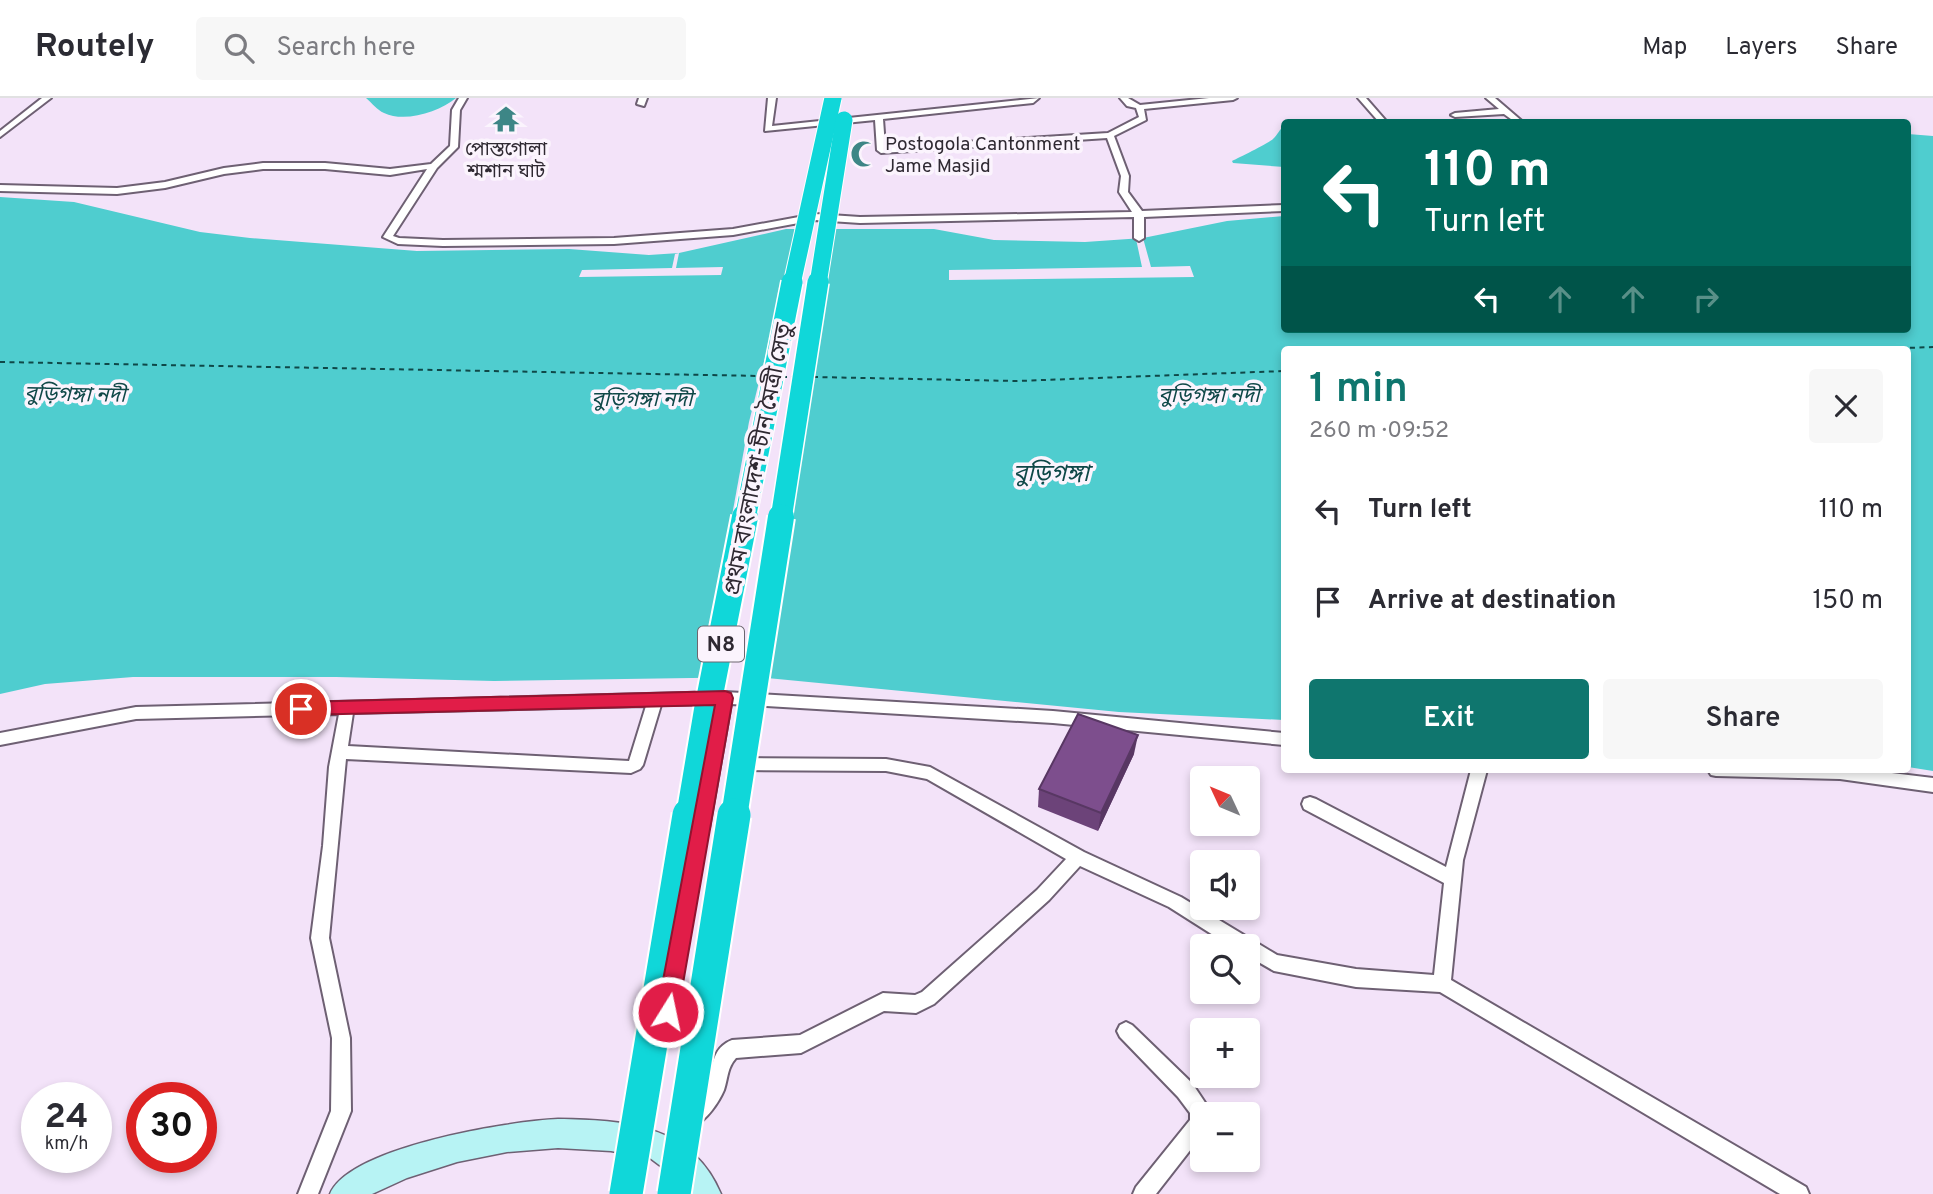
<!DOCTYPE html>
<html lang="en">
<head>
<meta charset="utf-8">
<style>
	:root { --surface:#fff; --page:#f7f7f7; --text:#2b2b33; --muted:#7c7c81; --line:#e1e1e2; --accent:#0f766e }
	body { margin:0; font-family:Overpass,"Noto Sans Bengali",sans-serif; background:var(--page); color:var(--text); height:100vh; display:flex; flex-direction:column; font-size:26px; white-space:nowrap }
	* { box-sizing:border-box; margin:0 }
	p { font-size:23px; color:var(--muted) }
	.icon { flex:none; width:38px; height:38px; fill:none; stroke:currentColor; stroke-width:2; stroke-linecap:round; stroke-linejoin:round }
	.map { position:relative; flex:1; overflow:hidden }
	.details { position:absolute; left:1281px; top:248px; width:630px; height:427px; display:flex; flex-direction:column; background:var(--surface); border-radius:7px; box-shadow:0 4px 10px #0003 }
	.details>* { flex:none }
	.banner { position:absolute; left:1281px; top:21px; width:630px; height:214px; border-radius:7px; box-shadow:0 4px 10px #0003; background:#00695c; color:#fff; overflow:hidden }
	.needle { width:46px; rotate:314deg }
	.controls { position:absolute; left:1190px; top:668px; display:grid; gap:14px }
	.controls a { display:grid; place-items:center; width:70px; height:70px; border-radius:7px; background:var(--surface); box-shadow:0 4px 10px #0003; font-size:35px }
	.speed { position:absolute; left:21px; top:984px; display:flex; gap:14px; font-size:35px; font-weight:700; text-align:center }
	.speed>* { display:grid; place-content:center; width:91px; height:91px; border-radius:50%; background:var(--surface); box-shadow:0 4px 10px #0003; line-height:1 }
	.speed small { font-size:18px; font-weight:400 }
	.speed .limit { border:10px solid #d22; background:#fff; color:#111 }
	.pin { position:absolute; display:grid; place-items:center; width:60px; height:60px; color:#fff; margin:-30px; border:4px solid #fff; border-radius:50%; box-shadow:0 2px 7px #0007 }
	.me { position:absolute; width:77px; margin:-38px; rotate:10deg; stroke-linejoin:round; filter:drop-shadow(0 0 5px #0008) }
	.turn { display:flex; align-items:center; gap:24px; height:147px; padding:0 28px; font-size:32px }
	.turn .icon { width:91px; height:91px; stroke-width:2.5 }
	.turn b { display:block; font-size:49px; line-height:60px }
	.lanes { display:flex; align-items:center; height:66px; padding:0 28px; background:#0003; justify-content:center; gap:35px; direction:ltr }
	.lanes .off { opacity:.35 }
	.round { display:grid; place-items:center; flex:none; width:74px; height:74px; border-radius:7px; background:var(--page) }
	.overview { display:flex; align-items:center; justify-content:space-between; height:119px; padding:0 28px }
	h1 { font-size:42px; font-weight:600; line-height:52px; color:var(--accent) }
	.button { display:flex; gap:14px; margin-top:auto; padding:14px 28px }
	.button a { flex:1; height:80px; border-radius:7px; background:var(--accent); color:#fff; font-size:28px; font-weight:600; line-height:80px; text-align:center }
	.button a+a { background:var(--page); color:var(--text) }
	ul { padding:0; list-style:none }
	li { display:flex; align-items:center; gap:21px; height:91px; padding:0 28px }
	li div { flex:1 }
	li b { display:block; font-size:26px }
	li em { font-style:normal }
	header { display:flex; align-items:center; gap:42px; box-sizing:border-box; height:98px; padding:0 35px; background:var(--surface); border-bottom:2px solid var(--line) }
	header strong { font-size:33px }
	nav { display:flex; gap:38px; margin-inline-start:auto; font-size:24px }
	.search { width:490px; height:63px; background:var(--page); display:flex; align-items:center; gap:18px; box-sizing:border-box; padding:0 24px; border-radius:7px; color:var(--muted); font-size:26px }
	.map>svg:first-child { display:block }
	.water { fill:#4fcdcf }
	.pier { fill:#f3e3f9 }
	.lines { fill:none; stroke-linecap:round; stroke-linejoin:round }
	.ferry { stroke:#0f4848; stroke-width:2; stroke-dasharray:5 4.5; stroke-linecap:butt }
	.minor-casing { stroke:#6e6073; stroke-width:4 }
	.secondary-casing { stroke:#6e6073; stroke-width:3 }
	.minor { fill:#fff; fill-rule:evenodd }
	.secondary { fill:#b7f3f4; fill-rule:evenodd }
	.motorway-bridge-far3-casing { stroke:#fff; stroke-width:19; stroke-linecap:butt }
	.motorway-bridge-far2-casing { stroke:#fff; stroke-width:24; stroke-linecap:butt }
	.motorway-bridge-far1-casing { stroke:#fff; stroke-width:30; stroke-linecap:butt }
	.motorway-bridge-casing { stroke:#fff; stroke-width:37; stroke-linecap:butt }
	.motorway-bridge-far3 { stroke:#10d7d9; stroke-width:17 }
	.motorway-bridge-far2 { stroke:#10d7d9; stroke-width:21 }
	.motorway-bridge-far1 { stroke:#10d7d9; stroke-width:26 }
	.motorway-bridge { stroke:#10d7d9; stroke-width:33 }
	.wall { fill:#6c4379 }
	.shaded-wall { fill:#583763 }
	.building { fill:#7d4e8d; stroke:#583763; stroke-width:2 }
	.route { fill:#e11d48; stroke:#92132f; stroke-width:2 }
	.labels { text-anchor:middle; stroke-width:7; stroke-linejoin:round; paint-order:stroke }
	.far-poi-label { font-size:19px; fill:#2f2932; stroke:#fbf4fd; text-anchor:start }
	.far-water-label { font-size:21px; font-style:italic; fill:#0f4848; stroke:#fbf4fd }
	.shield { fill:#fbf4fd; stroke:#6c666f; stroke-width:2 }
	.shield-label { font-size:21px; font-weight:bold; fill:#2f2932 }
	.street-label { font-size:23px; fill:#2f2932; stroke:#fbf4fd }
	.water-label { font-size:24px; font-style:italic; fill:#0f4848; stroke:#fbf4fd }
</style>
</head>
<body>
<header>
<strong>Routely</strong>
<div class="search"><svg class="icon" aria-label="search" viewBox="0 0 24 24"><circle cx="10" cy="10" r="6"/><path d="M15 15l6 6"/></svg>Search here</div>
<nav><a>Map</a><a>Layers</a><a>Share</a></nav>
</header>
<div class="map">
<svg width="1933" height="1096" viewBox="0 0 1933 1096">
	<rect width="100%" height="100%" fill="#f3e3f9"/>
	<!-- water -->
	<g class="water">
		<path d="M366 0H456C439 14 405 25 384 15 377 12 372 5 366 0Z"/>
		<path d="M1284 28V69L1233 65 1232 63C1239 60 1269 45 1273 41 1278 36 1279 32 1284 28Z"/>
		<polygon points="1908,36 1933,38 1933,673 1908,669 1908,252 1284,252 1284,622 1119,614 758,579 494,583 336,579 133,579 45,586 0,596 0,99 74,104 200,134 250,140 417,153 569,151 649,157 679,155 786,131 934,131 994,142 1085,144 1143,140 1227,123 1284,118 1284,231 1908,231"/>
	</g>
	<!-- pier -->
	<g class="pier">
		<polygon points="798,128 828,129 749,583 702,583 749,324"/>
		<polygon points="1143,140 1151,169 1190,168 1194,179 949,182 949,172 1142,169 1136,141"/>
		<polygon points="679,155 676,170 723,169 721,177 579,179 582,172 672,170 675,156"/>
	</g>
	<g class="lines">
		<!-- ferry -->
		<g class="ferry">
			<polyline points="1853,252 1933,249"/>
			<polyline points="0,264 762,278"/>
			<polyline points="782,279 794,279"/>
			<polyline points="813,279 1017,283 1284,273"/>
		</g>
		<!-- minor casing -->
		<g class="minor-casing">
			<g id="minor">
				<polygon points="42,0 51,0 0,39 0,33"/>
				<polygon points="459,0 467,0 460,12 458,49 437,70 393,138 399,140 443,142 614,140 733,131 815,116 860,119 1132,114 1119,94 1121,78 1107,40 881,55 877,52 875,22 765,33 768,0 776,0 772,28 1039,0 1033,5 883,21 885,49 1108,35 1139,19 1136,10 1127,8 1120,0 1128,0 1140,7 1209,0 1237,0 1233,2 1144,11 1146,22 1114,38 1129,78 1128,94 1142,113 1284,107 1284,113 1144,119 1144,140 1139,143 1134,140 1134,119 860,125 815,122 733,137 614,146 443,148 398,146 383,139 427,71 390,77 325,71 263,71 224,76 165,90 117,96 0,93 0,87 117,90 165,84 224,70 263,65 325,65 390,71 431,66 450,48 452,12"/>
				<polygon points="639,0 647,0 644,8 637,6"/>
				<polygon points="1358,0 1366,0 1387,24 1379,24"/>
				<polygon points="1486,0 1495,0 1523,24 1515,24 1504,16 1455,19 1451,17 1455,15 1499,11"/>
				<path d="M725 594 1053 613 1284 635V647L1053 625 731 606 709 730 707 735 701 737 695 735 693 730 717 606 661 607 643 667 640 671 631 675 346 661 329 840 350 940 351 1013 318 1096H298L331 1013 332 940 311 840 323 748 329 669 339 616 136 621 0 647V635L136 609ZM646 608 629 663 348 648 353 615Z"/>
				<path d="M742 660 886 661 930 669 1084 754 1181 799 1277 857 1356 871 1434 877 1444 785 1304 711 1302 706 1304 701 1310 699 1316 701 1446 769 1471 672H1487L1463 762 1451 882 1806 1089 1809 1096H1780L1440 894 1356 889 1274 873 1248 858V849H1232L1169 809 1080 768 1049 802 934 906 916 915 884 913 801 955 736 960C727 970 728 980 724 992 719 1004 706 1023 694 1028L687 1025 684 1018C690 1005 702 997 707 984 714 967 712 950 732 942L800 937 883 895 915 897 922 894 1037 792 1066 761 927 681 886 673 742 672 737 670 734 666 737 662Z"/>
				<polygon points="1708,672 1867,672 1933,680 1933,694 1840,681 1716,678 1711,677"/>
				<polygon points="1126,924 1132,927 1192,985 1210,1012 1209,1017 1202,1017 1202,1037 1156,1096 1133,1096 1136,1089 1190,1022 1190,1015 1178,999 1120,939 1117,933 1120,927"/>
			</g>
		</g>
		<!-- secondary casing -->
		<g class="secondary-casing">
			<path id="secondary" d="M558 1021C624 1022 692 1026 721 1096H688L670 1075 650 1060 611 1053 558 1050 507 1054 457 1064 407 1080 372 1096H330C349 1049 510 1023 558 1021Z"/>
		</g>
		<!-- minor -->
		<use href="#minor" class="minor"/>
		<!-- secondary -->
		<use href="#secondary" class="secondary"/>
		<!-- motorway-bridge-far3 casing -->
		<g class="motorway-bridge-far3-casing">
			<g id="motorway-bridge-far3">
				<polyline points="792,186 833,0"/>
				<polyline points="818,186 844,22"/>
			</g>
		</g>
		<!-- motorway-bridge-far2 casing -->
		<g class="motorway-bridge-far2-casing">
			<g id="motorway-bridge-far2">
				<polyline points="745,421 792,184"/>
				<polyline points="781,421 818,184"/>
			</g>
		</g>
		<!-- motorway-bridge-far1 casing -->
		<g class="motorway-bridge-far1-casing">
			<g id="motorway-bridge-far1">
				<polyline points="689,719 707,612 745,419"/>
				<polyline points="734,719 781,419"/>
			</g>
		</g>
		<!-- motorway-bridge casing -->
		<g class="motorway-bridge-casing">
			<g id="motorway-bridge">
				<polyline points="626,1096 689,717"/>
				<polyline points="674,1096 734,717"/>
			</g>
		</g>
		<!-- motorway-bridge-far3 -->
		<use href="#motorway-bridge-far3" class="motorway-bridge-far3"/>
		<!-- motorway-bridge-far2 -->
		<use href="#motorway-bridge-far2" class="motorway-bridge-far2"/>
		<!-- motorway-bridge-far1 -->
		<use href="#motorway-bridge-far1" class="motorway-bridge-far1"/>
		<!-- motorway-bridge -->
		<use href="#motorway-bridge" class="motorway-bridge"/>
	</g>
	<!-- wall -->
	<polygon class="wall" points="1134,656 1098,733 1038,709 1039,691"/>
	<!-- shaded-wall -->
	<polygon class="shaded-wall" points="1138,637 1134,656 1098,733 1101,715"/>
	<!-- building -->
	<polygon class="building" points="1078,616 1138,637 1101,715 1039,691"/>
	<!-- route -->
	<polygon class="route" points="725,593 731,595 733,600 678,914 675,921 668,924 661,921 657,914 715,607 301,617 295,615 293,611 295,606 301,604"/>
	<!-- icons -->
	<defs>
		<g id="temple-bare" transform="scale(2.1)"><path d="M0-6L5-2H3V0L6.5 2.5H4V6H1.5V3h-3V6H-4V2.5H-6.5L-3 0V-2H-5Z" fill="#3d8686" stroke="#fbf4fd" stroke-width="2.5" paint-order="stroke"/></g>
		<g id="mosque-bare" transform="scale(2.1)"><path d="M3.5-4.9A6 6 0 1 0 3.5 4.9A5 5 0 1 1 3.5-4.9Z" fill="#3d8686" stroke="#fbf4fd" stroke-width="2.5" paint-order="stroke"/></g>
	</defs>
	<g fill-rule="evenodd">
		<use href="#temple-bare" x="506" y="21"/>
		<use href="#mosque-bare" x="864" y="56"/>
	</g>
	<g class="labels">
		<!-- far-poi labels -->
		<g class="far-poi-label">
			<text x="885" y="52">Postogola Cantonment<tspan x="885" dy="22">Jame Masjid</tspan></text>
			<text x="506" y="57" text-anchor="middle">পোস্তগোলা<tspan x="506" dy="22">শ্মশান ঘাট</tspan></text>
		</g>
		<!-- far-water labels -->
		<g class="far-water-label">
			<text transform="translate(75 296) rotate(1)" y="7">বুড়িগঙ্গা নদী</text>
			<text x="1209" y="304">বুড়িগঙ্গা নদী</text>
			<text x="642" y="308">বুড়িগঙ্গা নদী</text>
		</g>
		<!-- shield labels -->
		<rect class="shield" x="698" y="528.5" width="46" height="35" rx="5"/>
		<g class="shield-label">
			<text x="721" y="553">N8</text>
		</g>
		<!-- street labels -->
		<g class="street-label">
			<text transform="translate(757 361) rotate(-79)" y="8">প্রথম বাংলাদেশ-চীন মৈত্রী সেতু</text>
		</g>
		<!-- water labels -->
		<g class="water-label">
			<text x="1051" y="383">বুড়িগঙ্গা</text>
		</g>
	</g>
</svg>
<div class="controls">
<a><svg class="needle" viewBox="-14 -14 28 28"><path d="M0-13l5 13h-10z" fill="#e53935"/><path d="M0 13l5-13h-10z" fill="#7c7c81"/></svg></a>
<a><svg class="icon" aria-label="sound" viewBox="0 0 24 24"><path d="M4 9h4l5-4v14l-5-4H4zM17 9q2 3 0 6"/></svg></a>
<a><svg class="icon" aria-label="search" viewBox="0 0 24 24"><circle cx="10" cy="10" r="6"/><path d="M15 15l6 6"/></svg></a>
<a>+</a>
<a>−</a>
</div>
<div class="speed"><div>24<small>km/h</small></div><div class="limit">30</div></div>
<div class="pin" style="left:301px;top:611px;background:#d93025"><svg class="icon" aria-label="arrive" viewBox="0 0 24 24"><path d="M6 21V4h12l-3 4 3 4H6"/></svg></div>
<svg class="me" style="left:668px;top:914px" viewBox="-20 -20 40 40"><circle r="17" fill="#e11d48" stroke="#fff" stroke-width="3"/><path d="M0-11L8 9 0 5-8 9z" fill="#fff"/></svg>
<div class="banner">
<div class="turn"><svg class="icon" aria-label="left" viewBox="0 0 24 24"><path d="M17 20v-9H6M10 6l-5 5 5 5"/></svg><div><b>110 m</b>Turn left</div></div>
<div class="lanes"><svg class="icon" aria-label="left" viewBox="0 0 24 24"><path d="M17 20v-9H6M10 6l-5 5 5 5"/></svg><svg class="icon off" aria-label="ahead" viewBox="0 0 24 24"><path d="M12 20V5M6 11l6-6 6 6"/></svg><svg class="icon off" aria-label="ahead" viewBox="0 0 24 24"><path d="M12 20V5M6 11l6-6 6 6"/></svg><svg class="icon off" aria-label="right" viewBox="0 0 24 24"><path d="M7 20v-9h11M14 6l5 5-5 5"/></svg></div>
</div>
<section class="details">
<div class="overview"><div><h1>1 min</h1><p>260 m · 09:52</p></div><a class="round"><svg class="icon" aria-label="close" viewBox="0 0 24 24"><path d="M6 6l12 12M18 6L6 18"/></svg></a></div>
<ul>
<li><svg class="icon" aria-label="left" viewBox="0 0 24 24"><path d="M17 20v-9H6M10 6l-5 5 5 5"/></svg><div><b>Turn left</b></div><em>110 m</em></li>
<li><svg class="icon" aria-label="arrive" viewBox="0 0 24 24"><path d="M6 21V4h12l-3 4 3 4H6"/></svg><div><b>Arrive at destination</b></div><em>150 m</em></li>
</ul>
<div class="button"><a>Exit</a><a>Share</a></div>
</section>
</div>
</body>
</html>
